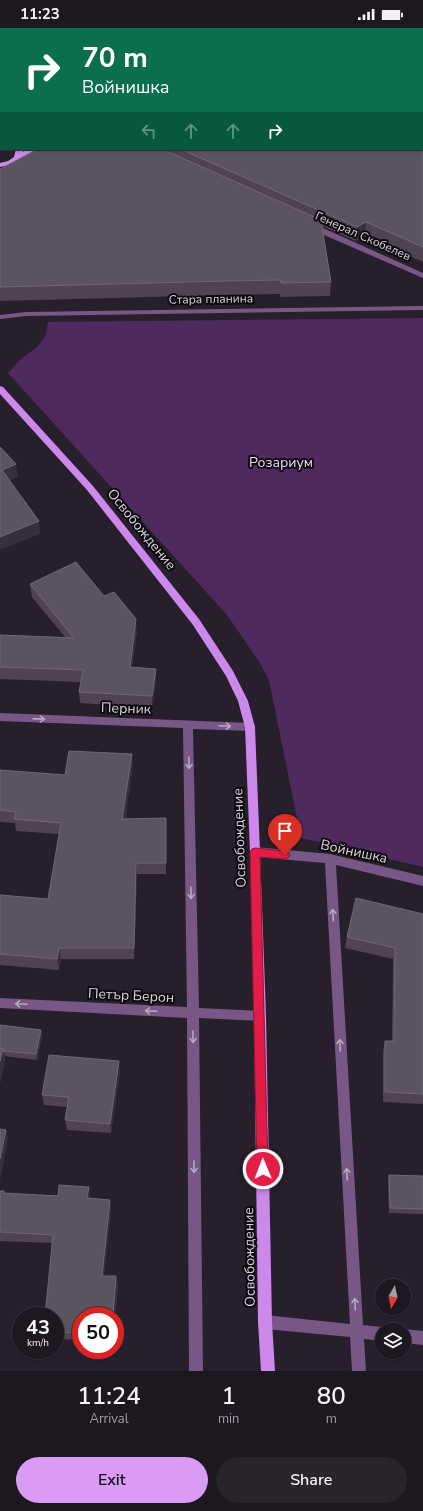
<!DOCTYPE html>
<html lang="en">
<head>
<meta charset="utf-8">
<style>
	:root { --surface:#1d1720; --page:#2a242d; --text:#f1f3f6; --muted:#a09fa5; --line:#3b363e; --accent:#da9af6 }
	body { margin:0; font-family:"Nunito Sans",sans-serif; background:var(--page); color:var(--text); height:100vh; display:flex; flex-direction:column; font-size:15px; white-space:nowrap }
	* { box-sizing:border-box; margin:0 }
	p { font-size:13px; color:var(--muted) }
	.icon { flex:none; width:22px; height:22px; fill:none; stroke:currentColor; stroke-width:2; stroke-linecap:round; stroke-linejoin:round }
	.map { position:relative; height:1343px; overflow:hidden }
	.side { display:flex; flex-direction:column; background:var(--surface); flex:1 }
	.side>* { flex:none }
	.banner { position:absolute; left:0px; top:0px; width:423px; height:122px; box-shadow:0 1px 3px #0004,0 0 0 1px var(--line); background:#0b6e4f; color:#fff; overflow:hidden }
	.needle { width:26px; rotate:189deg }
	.controls { position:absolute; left:375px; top:1251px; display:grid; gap:8px }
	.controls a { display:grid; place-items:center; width:36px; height:36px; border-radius:50%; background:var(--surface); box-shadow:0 1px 3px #0004,0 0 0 1px var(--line); font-size:20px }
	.speed { position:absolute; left:12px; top:1279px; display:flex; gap:8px; font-size:20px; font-weight:700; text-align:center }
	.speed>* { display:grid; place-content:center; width:52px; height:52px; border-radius:50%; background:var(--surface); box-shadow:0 1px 3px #0004,0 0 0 1px var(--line); line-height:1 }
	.speed small { font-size:10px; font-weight:400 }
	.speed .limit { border:6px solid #d22; background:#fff; color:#111 }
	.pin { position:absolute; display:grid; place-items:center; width:34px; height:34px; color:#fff; margin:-41px -17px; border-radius:50% 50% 50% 0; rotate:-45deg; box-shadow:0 0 4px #0007 }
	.pin .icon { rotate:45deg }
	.me { position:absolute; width:44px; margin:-22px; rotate:359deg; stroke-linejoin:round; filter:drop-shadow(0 0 3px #0008) }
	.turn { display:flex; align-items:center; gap:14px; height:84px; padding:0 16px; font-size:18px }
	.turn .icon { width:52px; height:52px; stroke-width:2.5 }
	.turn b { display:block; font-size:28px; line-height:34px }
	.lanes { display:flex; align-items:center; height:38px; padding:0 16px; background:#0003; justify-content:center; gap:20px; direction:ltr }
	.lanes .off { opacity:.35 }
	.eta { display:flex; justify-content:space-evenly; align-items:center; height:68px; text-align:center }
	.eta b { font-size:24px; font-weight:600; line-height:28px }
	.primary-button { display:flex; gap:8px; margin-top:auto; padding:8px 16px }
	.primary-button a { flex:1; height:46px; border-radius:24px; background:var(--accent); color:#111; font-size:16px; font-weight:600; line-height:46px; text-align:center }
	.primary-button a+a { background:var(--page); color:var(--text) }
	.status { display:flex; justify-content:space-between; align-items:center; height:28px; padding:0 20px; background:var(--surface); direction:ltr }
	.status svg { height:11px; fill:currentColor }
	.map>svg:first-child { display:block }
	.green { fill:#4f2a5f }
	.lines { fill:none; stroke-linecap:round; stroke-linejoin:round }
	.minor { fill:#775785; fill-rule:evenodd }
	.major { fill:#cc88ea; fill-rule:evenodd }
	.wall { fill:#4d4450 }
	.shaded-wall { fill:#372f3b }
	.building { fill:#5c5360; stroke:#6f6773 }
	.oneway { stroke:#b7a8be }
	.route { fill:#e11d48; stroke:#92132f }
	.labels { text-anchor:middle; stroke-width:4; stroke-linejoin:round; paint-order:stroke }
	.far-street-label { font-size:12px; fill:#d9d3dc; stroke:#0e0a10 }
	.park-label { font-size:14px; fill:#f0d6fd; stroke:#0e0a10 }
	.street-label { font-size:14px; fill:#d9d3dc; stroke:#0e0a10 }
</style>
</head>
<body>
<div class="status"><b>11:23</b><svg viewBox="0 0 49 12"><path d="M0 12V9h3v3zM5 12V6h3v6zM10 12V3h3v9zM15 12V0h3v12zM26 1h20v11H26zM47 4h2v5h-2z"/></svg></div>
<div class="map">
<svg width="423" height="1343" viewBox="0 0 423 1343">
	<rect width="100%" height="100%" fill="#271f2b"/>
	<!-- green -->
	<polygon class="green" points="423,290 423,839 301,810 269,652 260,635 227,587 8,345 20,332 37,319 46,307 48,294"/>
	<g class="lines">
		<!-- minor -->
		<g class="minor">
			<rect x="0" y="14" width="1" height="5"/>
			<polygon points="0,29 1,29 0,34"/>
			<polygon points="308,196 314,196 423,245 423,250 308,200"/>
			<polygon points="423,278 423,282 26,288 0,291 0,287 26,284"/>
			<polygon points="0,685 250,695 254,696 255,699 254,702 250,703 193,701 199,980 260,983 264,984 266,988 264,992 260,993 199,990 203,1343 189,1343 187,990 0,980 0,970 187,979 183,700 0,693"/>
			<polygon points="255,819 330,826 423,848 423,858 336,837 363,1297 382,1299 387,1302 382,1302 382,1313 364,1311 366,1343 352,1343 350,1309 265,1301 260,1299 258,1294 260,1289 265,1287 350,1296 325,835 255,829 251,827 250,824 251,821"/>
			<polygon points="404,1301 423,1303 423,1317 404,1315 404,1302 402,1302"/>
		</g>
		<!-- major -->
		<g class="major">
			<rect x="0" y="108" width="1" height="4"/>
			<polygon points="16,121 24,121 23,124 28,121 37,121 13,136 0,139 0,135 8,133 14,129"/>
			<polygon points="0,358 3,359 93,458 199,591 233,643 248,673 255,699 260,824 266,988 272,1294 275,1343 261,1343 258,1294 254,988 250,824 245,699 238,673 226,648 193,597 87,462 0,366"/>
		</g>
	</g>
	<!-- wall -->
	<g class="wall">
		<polygon points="5,0 423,0 423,234 365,208 356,213 322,198 331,254 330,268 280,269 280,266 225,267 0,273 0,141 38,121 422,121 422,1 9,1"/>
		<polygon points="30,556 104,568 137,603 132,639 156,641 156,653 152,680 80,675 79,664 81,654 0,651 0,607 65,609 32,569"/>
		<polygon points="133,737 125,791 166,802 166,846 137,846 134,931 61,931 59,942 0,937 0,867 48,871 59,806 16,803 15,795 0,794 0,742 65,747"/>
		<polygon points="423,886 423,1076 383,1074 383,1023 385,1013 392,1013 393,931 345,920 347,909"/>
		<polygon points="0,997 41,1002 42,1008 37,1032 4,1028 5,1031 0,1055"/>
		<polygon points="120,1043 111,1105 67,1102 65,1092 67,1079 44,1077 42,1067"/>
		<polygon points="389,1147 423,1148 423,1186 389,1185 388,1152"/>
		<polygon points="0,1163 4,1163 4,1165 58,1168 90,1168 90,1170 110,1172 111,1181 104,1248 118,1257 115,1289 115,1288 81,1288 81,1312 55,1311 55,1288 52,1215 0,1213"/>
	</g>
	<!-- shaded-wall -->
	<g class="shaded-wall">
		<polygon points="185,0 195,0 195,1 182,1"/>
		<polygon points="366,194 365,208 356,213 357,199"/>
		<polygon points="16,436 18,449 4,455 2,442"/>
		<polygon points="39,493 40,506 0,522 0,509"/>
		<polygon points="136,591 137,603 130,651 130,639"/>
		<polygon points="156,641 156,653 152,680 152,668"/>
		<polygon points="132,726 133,737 123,803 122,791"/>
		<polygon points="136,835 137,846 134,931 134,920"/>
		<polygon points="59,920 61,931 59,942 57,931"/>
		<polygon points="41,1002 42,1008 37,1032 36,1026"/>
		<polygon points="3,1021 5,1031 0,1055 0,1033"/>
		<polygon points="119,1033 120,1043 111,1105 110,1096"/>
		<polygon points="6,1102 8,1111 0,1153 0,1131"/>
		<polygon points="89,1159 90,1168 89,1179 87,1170"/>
		<polygon points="110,1172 111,1181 103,1256 102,1248"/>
		<polygon points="116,1248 118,1257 115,1289 115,1288 113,1288"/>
	</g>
	<!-- building -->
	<g class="building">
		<polygon points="17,0 185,0 182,1 17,1"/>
		<polygon points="198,0 423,0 423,100 422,100 423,104 423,219 366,194 357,199 180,121 422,121 422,1 198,1"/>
		<polygon points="38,121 162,121 321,192 331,254 281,255 280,252 226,253 0,259 0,141"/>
		<polygon points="0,419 16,436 2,442 39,493 0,509"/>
		<polygon points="76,534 104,568 114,564 136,591 130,639 156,641 152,668 79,664 83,642 0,639 0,607 74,610 30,556"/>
		<polygon points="69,723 132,726 122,791 166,790 166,835 136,835 134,920 59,920 57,931 0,926 0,867 48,871 61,795 14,791 16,784 0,782 0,742 65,747"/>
		<polygon points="356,870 423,886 423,1066 385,1064 385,1013 394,1013 395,920 347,909"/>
		<polygon points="0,997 41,1002 36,1026 3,1023 3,1021 0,1020"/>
		<polygon points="0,1020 3,1021 0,1033"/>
		<polygon points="49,1027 119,1033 110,1096 65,1092 69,1069 42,1067"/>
		<polygon points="0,1101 6,1102 0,1131"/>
		<polygon points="389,1147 423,1148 423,1181 390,1180"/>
		<polygon points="59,1157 89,1159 87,1170 110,1172 102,1248 116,1248 113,1288 81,1288 81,1305 55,1304 55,1288 45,1288 53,1207 0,1204 0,1163 4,1163 4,1165 58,1168"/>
	</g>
	<!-- one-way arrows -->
	<defs><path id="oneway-shaft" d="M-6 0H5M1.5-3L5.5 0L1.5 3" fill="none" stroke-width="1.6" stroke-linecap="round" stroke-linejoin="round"/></defs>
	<g class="oneway">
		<use href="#oneway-shaft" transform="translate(39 691) rotate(2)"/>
		<use href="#oneway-shaft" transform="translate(225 698) rotate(3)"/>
		<use href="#oneway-shaft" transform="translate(189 735) rotate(89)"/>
		<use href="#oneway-shaft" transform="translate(191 865) rotate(89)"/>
		<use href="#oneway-shaft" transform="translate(333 887) rotate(-93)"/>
		<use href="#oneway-shaft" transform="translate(21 976) rotate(-177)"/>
		<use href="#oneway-shaft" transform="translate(151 983) rotate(-177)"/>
		<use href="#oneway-shaft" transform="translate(193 1009) rotate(89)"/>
		<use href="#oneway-shaft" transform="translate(340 1017) rotate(-93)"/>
		<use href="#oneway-shaft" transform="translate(194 1139) rotate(89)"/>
		<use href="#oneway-shaft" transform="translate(347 1146) rotate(-93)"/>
		<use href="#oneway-shaft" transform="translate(355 1276) rotate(-93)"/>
	</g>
	<!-- route -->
	<polygon class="route" points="255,820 285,823 288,824 290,827 288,830 285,831 260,829 268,1141 267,1145 263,1147 259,1145 257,1141 250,824 252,821"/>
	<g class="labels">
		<!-- far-street labels -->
		<g class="far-street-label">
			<text transform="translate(363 208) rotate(24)" y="4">Генерал Скобелев</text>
			<text transform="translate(211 271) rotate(-1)" y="4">Стара планина</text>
		</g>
		<!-- park labels -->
		<g class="park-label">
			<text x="281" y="439">Розариум</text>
		</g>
		<!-- street labels -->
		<g class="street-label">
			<text transform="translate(142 501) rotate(51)" y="5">Освобождение</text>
			<text transform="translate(126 680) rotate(2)" y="5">Перник</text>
			<text transform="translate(239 810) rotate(-92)" y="5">Освобождение</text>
			<text transform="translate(354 823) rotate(12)" y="5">Войнишка</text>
			<text transform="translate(131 967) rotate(3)" y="5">Петър Берон</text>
			<text transform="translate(249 1229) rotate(-91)" y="5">Освобождение</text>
		</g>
	</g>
</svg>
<div class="controls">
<a><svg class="needle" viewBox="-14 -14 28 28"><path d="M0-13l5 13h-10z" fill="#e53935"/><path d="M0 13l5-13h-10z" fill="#a09fa5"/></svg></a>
<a><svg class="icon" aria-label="layers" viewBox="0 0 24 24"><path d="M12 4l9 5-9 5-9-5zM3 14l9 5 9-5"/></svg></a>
</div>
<div class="speed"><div>43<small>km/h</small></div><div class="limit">50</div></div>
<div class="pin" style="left:285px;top:827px;background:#d93025"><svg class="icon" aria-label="arrive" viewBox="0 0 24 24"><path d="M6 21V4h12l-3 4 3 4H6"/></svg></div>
<svg class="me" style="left:263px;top:1141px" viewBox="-20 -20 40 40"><circle r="17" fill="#e11d48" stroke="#fff" stroke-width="3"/><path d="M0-11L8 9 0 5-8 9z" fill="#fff"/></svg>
<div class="banner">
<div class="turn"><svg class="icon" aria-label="right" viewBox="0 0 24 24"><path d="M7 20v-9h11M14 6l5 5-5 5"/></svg><div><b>70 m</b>Войнишка</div></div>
<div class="lanes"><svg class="icon off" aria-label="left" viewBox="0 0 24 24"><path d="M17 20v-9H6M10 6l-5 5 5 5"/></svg><svg class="icon off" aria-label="ahead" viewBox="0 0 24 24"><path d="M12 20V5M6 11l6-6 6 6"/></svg><svg class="icon off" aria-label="ahead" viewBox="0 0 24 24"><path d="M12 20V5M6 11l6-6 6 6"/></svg><svg class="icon" aria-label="right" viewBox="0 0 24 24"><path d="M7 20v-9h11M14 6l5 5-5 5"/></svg></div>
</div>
</div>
<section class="side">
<div class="eta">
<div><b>11:24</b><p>Arrival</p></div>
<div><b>1</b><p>min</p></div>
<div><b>80</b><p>m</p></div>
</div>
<div class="primary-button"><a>Exit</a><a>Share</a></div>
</section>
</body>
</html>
